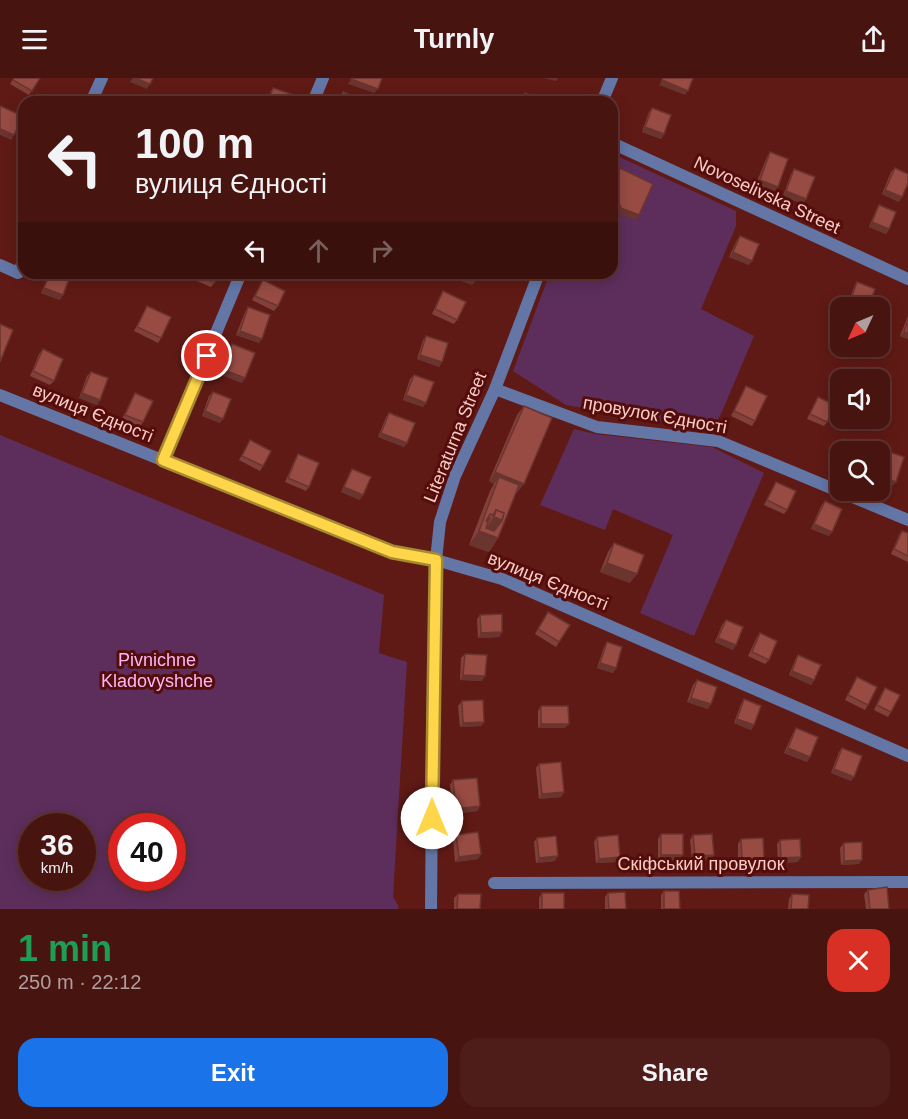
<!DOCTYPE html>
<html lang="en">
<head>
<meta charset="utf-8">
<style>
	:root { --surface:#481410; --page:#4f1d19; --text:#f1f3f6; --muted:#b19e9f; --line:#603330; --accent:#1a73e8 }
	body { margin:0; font-family:Helvetica,sans-serif; background:var(--page); color:var(--text); height:100vh; display:flex; flex-direction:column; font-size:22px; white-space:nowrap }
	* { box-sizing:border-box; margin:0 }
	p { font-size:20px; color:var(--muted) }
	.icon { flex:none; width:33px; height:33px; fill:none; stroke:currentColor; stroke-width:2; stroke-linecap:round; stroke-linejoin:round }
	.map { position:relative; height:831px; overflow:hidden }
	.details { display:flex; flex-direction:column; background:var(--surface); flex:1 }
	.details>* { flex:none }
	.top-card { position:absolute; left:18px; top:18px; width:600px; height:183px; border-radius:18px; box-shadow:0 3px 15px #0003,0 0 0 2px var(--line); background:#481410; color:var(--text); overflow:hidden }
	.needle { width:39px; rotate:226deg }
	.buttons { position:absolute; left:830px; top:219px; display:grid; gap:12px }
	.buttons a { display:grid; place-items:center; width:60px; height:60px; border-radius:12px; background:var(--surface); box-shadow:0 3px 15px #0003,0 0 0 2px var(--line); font-size:30px }
	.speed { position:absolute; left:18px; top:735px; display:flex; gap:12px; font-size:30px; font-weight:700; text-align:center }
	.speed>* { display:grid; place-content:center; width:78px; height:78px; border-radius:50%; background:var(--surface); box-shadow:0 3px 15px #0003,0 0 0 2px var(--line); line-height:1 }
	.speed small { font-size:15px; font-weight:400 }
	.speed .limit { border:9px solid #d22; background:#fff; color:#111 }
	.pin { position:absolute; display:grid; place-items:center; width:51px; height:51px; color:#fff; margin:-26px; border:3px solid #fff; border-radius:50%; box-shadow:0 2px 6px #0007 }
	.me { position:absolute; width:66px; margin:-33px; rotate:0deg; stroke-linejoin:round; filter:drop-shadow(0 0 4px #0008) }
	.turn { display:flex; align-items:center; gap:21px; height:126px; padding:0 18px; font-size:27px }
	.turn .icon { width:78px; height:78px; stroke-width:2.5 }
	.turn b { display:block; font-size:42px; line-height:51px }
	.lanes { display:flex; align-items:center; height:57px; padding:0 18px; background:#0003; justify-content:center; gap:30px; direction:ltr }
	.lanes .off { opacity:.35 }
	.round { display:grid; place-items:center; flex:none; width:63px; height:63px; border-radius:18px; background:var(--page) }
	.summary { display:flex; align-items:center; justify-content:space-between; height:102px; padding:0 18px }
	h1 { font-size:36px; font-weight:800; line-height:45px; color:#1e9e55 }
	.action { display:flex; gap:12px; margin-top:auto; padding:12px 18px }
	.action a { flex:1; height:69px; border-radius:18px; background:var(--accent); color:#fff; font-size:24px; font-weight:800; line-height:69px; text-align:center }
	.action a+a { background:var(--page); color:var(--text) }
	header { display:flex; justify-content:space-between; align-items:center; height:78px; padding:0 18px; background:var(--surface); font-size:27px; font-weight:800 }
	.map>svg:first-child { display:block }
	.green { fill:#5d2e5c; fill-rule:evenodd }
	.lines { fill:none; stroke-linecap:round; stroke-linejoin:round }
	.minor { stroke:#6376a6; stroke-width:12 }
	.tertiary { stroke:#6376a6; stroke-width:12 }
	.wall { fill:#82403a }
	.shaded-wall { fill:#6a342f }
	.building { fill:#974b43; stroke:#6a342f; stroke-width:1.5; fill-rule:evenodd }
	.route-casing { stroke:#a68a30; stroke-width:15 }
	.route { stroke:#ffd54a; stroke-width:10 }
	.labels { text-anchor:middle; stroke-width:6; stroke-linejoin:round; paint-order:stroke }
	.street-label { font-size:18px; fill:#f9ccc6; stroke:#540d0b }
	.park-label { font-size:18px; fill:#fab7f8; stroke:#540d0b }
</style>
</head>
<body>
<header><svg class="icon" aria-label="menu" viewBox="0 0 24 24"><path d="M4 6h16M4 12h16M4 18h16"/></svg>Turnly<svg class="icon" aria-label="share" viewBox="0 0 24 24"><path d="M12 15V3M7 8l5-5 5 5M5 13v7h14v-7"/></svg></header>
<div class="map">
<svg width="908" height="831" viewBox="0 0 908 831">
	<rect width="100%" height="100%" fill="#601a15"/>
	<!-- green -->
	<g class="green">
		<polygon points="615,77 736,133 736,148 701,231 754,258 721,336 711,352 566,327 513,293 550,195 612,195 612,126 615,127 618,135 636,142 650,111 617,95"/>
		<polygon points="574,351 595,356 712,369 764,395 694,558 640,535 673,457 613,431 605,452 540,427"/>
		<path d="M0 357 384 517 379 575 407 584 393 819 398 827V831H0ZM32 748H82V800H32ZM122 748H172V800H122Z"/>
	</g>
	<g class="lines">
		<!-- minor -->
		<g class="minor">
			<polyline points="91,24 102,0"/>
			<polyline points="313,24 323,0"/>
			<polyline points="612,65 908,201"/>
			<polyline points="0,187 18,195 24,182"/>
			<polyline points="495,311 597,349 718,363 908,442"/>
			<polyline points="0,317 391,474 436,482 502,501 908,678"/>
			<polyline points="163,382 241,195"/>
			<polyline points="494,805 908,804"/>
		</g>
		<!-- tertiary -->
		<g class="tertiary">
			<polyline points="602,24 612,0"/>
			<polyline points="431,831 433,596 436,482 440,444 455,398 495,311 539,195"/>
		</g>
	</g>
	<!-- wall -->
	<g class="wall">
		<polygon points="14,0 40,0 29,17 10,6"/>
		<polygon points="273,10 295,24 267,24 270,15"/>
		<polygon points="652,30 664,56 661,61 642,54 649,34"/>
		<polygon points="770,74 778,109 774,113 756,106 767,79"/>
		<polygon points="620,90 636,142 618,135 615,127 612,126 612,106 617,95"/>
		<polygon points="895,90 899,124 882,116 891,94"/>
		<polygon points="794,91 806,121 803,126 783,118 791,96"/>
		<polygon points="879,127 889,151 886,156 869,149 876,132"/>
		<polygon points="740,158 749,187 729,179 737,162"/>
		<polygon points="50,195 60,222 41,215 48,199"/>
		<polygon points="195,195 218,195 214,205 211,209 192,201"/>
		<polygon points="263,202 278,228 274,233 252,222"/>
		<polygon points="857,204 868,230 850,230 847,228 854,209"/>
		<polygon points="443,213 457,242 454,246 432,236 440,218"/>
		<polygon points="147,228 161,260 158,265 134,253"/>
		<polygon points="248,229 259,265 236,257 245,234"/>
		<polygon points="908,238 908,261 900,258"/>
		<polygon points="426,258 442,284 439,289 417,281 423,262"/>
		<polygon points="232,266 242,305 219,296 229,271"/>
		<polygon points="43,271 54,303 50,307 30,298 39,276"/>
		<polygon points="91,294 97,327 79,320 87,298"/>
		<polygon points="414,297 426,325 423,329 403,322 410,301"/>
		<polygon points="746,308 755,343 752,348 731,338 743,313"/>
		<polygon points="213,314 220,345 202,338 209,318"/>
		<polygon points="135,315 143,344 140,349 122,341 132,320"/>
		<polygon points="818,319 827,344 824,348 807,341 815,324"/>
		<polygon points="524,328 517,415 516,415 498,460 489,474 469,467 490,413 494,406 489,403 517,337"/>
		<polygon points="389,335 407,365 404,369 378,359 386,339"/>
		<polygon points="844,361 840,385 835,383 841,365"/>
		<polygon points="250,362 263,388 260,393 239,382"/>
		<polygon points="884,372 892,408 879,404 879,383 881,377"/>
		<polygon points="298,376 309,409 306,413 285,404 295,381"/>
		<polygon points="352,391 360,422 341,414 349,396"/>
		<polygon points="776,404 787,432 784,436 764,427"/>
		<polygon points="825,423 829,458 811,451 821,428"/>
		<polygon points="902,453 908,455 908,484 891,476 899,457"/>
		<polygon points="614,465 630,505 600,494 608,474"/>
		<polygon points="548,534 570,547 556,569 535,556"/>
		<polygon points="480,537 502,554 499,559 478,560 477,541"/>
		<polygon points="726,542 733,572 715,564 722,547"/>
		<polygon points="760,555 769,582 765,586 748,578 757,559"/>
		<polygon points="607,564 616,590 613,595 597,590 604,569"/>
		<polygon points="465,576 482,603 460,602 461,580"/>
		<polygon points="798,577 814,602 811,607 789,597 795,582"/>
		<polygon points="857,599 868,627 865,632 845,622"/>
		<polygon points="697,602 708,631 687,624 693,607"/>
		<polygon points="885,610 891,634 888,639 874,632 882,614"/>
		<polygon points="744,621 754,647 751,652 734,645 741,626"/>
		<polygon points="462,623 484,644 481,648 460,649 458,628"/>
		<polygon points="541,628 565,650 538,650 538,633"/>
		<polygon points="796,650 807,684 784,675 793,655"/>
		<polygon points="842,670 851,703 831,695 839,674"/>
		<polygon points="539,686 564,714 561,719 539,721 536,690"/>
		<polygon points="453,702 480,728 477,733 453,736 450,707"/>
		<polygon points="661,756 680,782 658,782 658,761"/>
		<polygon points="456,757 481,776 478,781 455,784 453,761"/>
		<polygon points="693,757 714,777 710,782 692,783 690,762"/>
		<polygon points="597,759 620,779 616,784 596,785 594,764"/>
		<polygon points="537,760 555,783 536,785 534,764"/>
		<polygon points="741,761 764,781 760,786 738,786 738,766"/>
		<polygon points="780,762 798,784 778,785 777,766"/>
		<polygon points="844,765 859,786 841,787 840,770"/>
		<polygon points="868,812 889,831 866,831 864,816"/>
		<polygon points="664,813 680,831 661,831 661,817"/>
		<polygon points="542,815 564,831 539,831 539,820"/>
		<polygon points="608,815 626,831 605,831 605,819"/>
		<polygon points="458,816 480,831 454,831 454,820"/>
		<polygon points="792,816 808,831 788,831 789,821"/>
	</g>
	<!-- shaded-wall -->
	<g class="shaded-wall">
		<polygon points="133,0 135,0 150,6 147,11 130,4"/>
		<polygon points="544,0 558,0 556,3"/>
		<polygon points="351,1 378,11 374,15 348,6"/>
		<polygon points="662,2 688,13 685,17 659,7"/>
		<polygon points="645,49 664,56 661,61 642,54"/>
		<polygon points="0,51 14,57 11,62 0,57"/>
		<polygon points="760,102 778,109 774,113 756,106"/>
		<polygon points="885,112 902,119 899,124 882,116"/>
		<polygon points="786,113 806,121 803,126 783,118"/>
		<polygon points="612,120 618,122 615,127 612,126"/>
		<polygon points="621,130 639,137 636,142 618,135"/>
		<polygon points="872,144 889,151 886,156 869,149"/>
		<polygon points="733,174 752,183 749,187 729,179"/>
		<polygon points="452,195 456,195 476,202 472,207 450,199"/>
		<polygon points="44,210 63,217 60,222 41,215"/>
		<polygon points="850,224 866,230 850,230 847,228"/>
		<polygon points="240,253 262,261 259,265 236,257"/>
		<polygon points="904,254 908,255 908,261 900,258"/>
		<polygon points="420,277 442,284 439,289 417,281"/>
		<polygon points="222,291 245,300 242,305 219,296"/>
		<polygon points="82,315 100,322 97,327 79,320"/>
		<polygon points="406,317 426,325 423,329 403,322"/>
		<polygon points="205,333 223,341 220,345 202,338"/>
		<polygon points="381,355 407,365 404,369 378,359"/>
		<polygon points="838,378 840,379 840,385 835,383"/>
		<polygon points="495,394 524,406 517,415 496,407 499,399 494,406 489,403"/>
		<polygon points="879,398 896,404 892,408 879,404"/>
		<polygon points="344,409 363,417 360,422 341,414"/>
		<polygon points="489,439 491,440 481,454 483,455 494,439 502,442 498,460 489,474 469,467"/>
		<polygon points="814,446 832,454 829,458 811,451"/>
		<polygon points="607,485 637,496 630,505 600,494"/>
		<polygon points="502,554 499,559 478,560 481,555"/>
		<polygon points="718,560 736,567 733,572 715,564"/>
		<polygon points="600,585 616,590 613,595 597,590"/>
		<polygon points="792,593 814,602 811,607 789,597"/>
		<polygon points="463,597 485,598 482,603 460,602"/>
		<polygon points="691,620 711,626 708,631 687,624"/>
		<polygon points="737,641 754,647 751,652 734,645"/>
		<polygon points="484,644 481,648 460,649 463,645"/>
		<polygon points="541,646 569,646 565,650 538,650"/>
		<polygon points="788,670 810,679 807,684 784,675"/>
		<polygon points="834,691 854,699 851,703 831,695"/>
		<polygon points="564,714 561,719 539,721 542,716"/>
		<polygon points="480,728 477,733 453,736 456,731"/>
		<polygon points="481,776 478,781 455,784 459,779"/>
		<polygon points="661,777 683,777 680,782 658,782"/>
		<polygon points="714,777 710,782 692,783 695,778"/>
		<polygon points="558,778 555,783 536,785 539,780"/>
		<polygon points="620,779 616,784 596,785 599,781"/>
		<polygon points="801,779 798,784 778,785 781,780"/>
		<polygon points="764,781 760,786 738,786 742,782"/>
		<polygon points="862,782 859,786 841,787 844,783"/>
	</g>
	<!-- building -->
	<g class="building">
		<polygon points="14,0 40,0 32,13 13,2"/>
		<polygon points="135,0 153,0 150,6"/>
		<polygon points="351,0 382,0 378,11 351,1"/>
		<polygon points="663,0 693,0 688,13 662,2"/>
		<polygon points="273,10 297,18 295,24 268,24"/>
		<polygon points="343,14 368,24 339,24"/>
		<polygon points="525,15 549,24 522,24"/>
		<polygon points="0,28 23,38 14,57 0,51"/>
		<polygon points="652,30 671,37 664,56 645,49"/>
		<polygon points="770,74 788,81 778,109 760,102"/>
		<polygon points="620,90 653,106 639,137 621,130 618,122 612,120 612,109"/>
		<polygon points="895,90 908,96 908,105 902,119 885,112"/>
		<polygon points="794,91 815,99 806,121 786,113"/>
		<polygon points="879,127 896,134 889,151 872,144"/>
		<polygon points="740,158 759,166 752,183 733,174"/>
		<polygon points="50,195 53,195 69,201 63,217 44,210"/>
		<polygon points="196,195 218,195 214,205 196,196"/>
		<polygon points="456,195 478,195 476,202"/>
		<polygon points="263,202 285,213 278,228 255,218"/>
		<polygon points="857,204 875,211 868,230 850,224"/>
		<polygon points="443,213 466,224 457,242 435,231"/>
		<polygon points="147,228 171,239 161,260 137,249"/>
		<polygon points="248,229 270,237 262,261 240,253"/>
		<polygon points="908,242 908,255 904,254"/>
		<polygon points="0,246 13,252 0,284"/>
		<polygon points="426,258 448,265 442,284 420,277"/>
		<polygon points="232,266 255,275 245,300 222,291"/>
		<polygon points="43,271 63,281 54,303 33,293"/>
		<polygon points="91,294 108,300 100,322 82,315"/>
		<polygon points="414,297 434,304 426,325 406,317"/>
		<polygon points="746,308 767,318 755,343 734,333"/>
		<polygon points="213,314 231,321 223,341 205,333"/>
		<polygon points="135,315 153,323 143,344 125,337"/>
		<polygon points="818,319 835,327 827,344 810,336"/>
		<polygon points="524,328 552,340 524,406 495,394"/>
		<polygon points="389,335 415,345 407,365 381,355"/>
		<polygon points="844,361 861,367 859,374 840,374 840,379 838,378"/>
		<polygon points="250,362 271,373 263,388 242,378"/>
		<polygon points="884,372 904,379 896,404 879,398 879,388"/>
		<polygon points="298,376 319,385 309,409 288,400"/>
		<polygon points="352,391 371,399 363,417 344,409"/>
		<path d="M499 399 519 407 498 460 479 453ZM496 432 504 435 502 443 494 453 486 450 488 444 486 443 490 436 493 437Z"/>
		<polygon points="776,404 796,413 787,432 767,422"/>
		<polygon points="825,423 842,431 832,454 814,446"/>
		<polygon points="496,432 504,435 502,442 494,439"/>
		<polygon points="902,453 908,455 908,478 894,471"/>
		<polygon points="614,465 644,477 637,496 607,485"/>
		<polygon points="548,534 570,547 559,564 538,551"/>
		<polygon points="502,536 502,554 481,555 480,537"/>
		<polygon points="726,542 743,549 736,567 718,560"/>
		<polygon points="760,555 777,563 769,582 752,574"/>
		<polygon points="607,564 622,569 616,590 600,585"/>
		<polygon points="465,576 487,577 485,598 463,597"/>
		<polygon points="798,577 821,587 814,602 792,593"/>
		<polygon points="857,599 877,609 868,627 848,617"/>
		<polygon points="697,602 717,609 711,626 691,620"/>
		<polygon points="885,610 900,617 891,634 877,627"/>
		<polygon points="744,621 761,628 754,647 737,641"/>
		<polygon points="483,622 484,644 463,645 462,623"/>
		<polygon points="541,628 568,628 569,646 541,646"/>
		<polygon points="796,650 818,659 810,679 788,670"/>
		<polygon points="842,670 862,678 854,699 834,691"/>
		<polygon points="561,684 564,714 542,716 539,686"/>
		<polygon points="477,700 480,728 456,731 453,702"/>
		<polygon points="478,754 481,776 459,779 456,757"/>
		<rect x="661" y="756" width="22" height="21"/>
		<polygon points="712,756 714,777 695,778 693,757"/>
		<polygon points="618,757 620,779 599,781 597,759"/>
		<polygon points="556,758 558,778 539,780 537,760"/>
		<polygon points="763,760 764,781 742,782 741,761"/>
		<polygon points="800,761 801,779 781,780 780,762"/>
		<polygon points="862,764 862,782 844,783 844,765"/>
		<polygon points="887,809 889,831 870,831 868,812"/>
		<polygon points="664,813 679,813 680,831 664,831"/>
		<polygon points="625,814 626,831 609,831 608,815"/>
		<rect x="542" y="815" width="22" height="16"/>
		<polygon points="458,816 481,816 480,831 457,831"/>
		<polygon points="792,816 809,817 808,831 791,831"/>
	</g>
	<g class="lines">
		<!-- route casing -->
		<g class="route-casing">
			<polyline id="route" points="207,278 163,382 392,474 436,482 432,740"/>
		</g>
		<!-- route -->
		<use href="#route" class="route"/>
	</g>
	<g class="labels">
		<!-- street labels -->
		<g class="street-label">
			<text transform="translate(767 117) rotate(25)" y="6">Novoselivska Street</text>
			<text transform="translate(93 335) rotate(22)" y="6">вулиця Єдності</text>
			<text transform="translate(655 337) rotate(10)" y="6">провулок Єдності</text>
			<text transform="translate(455 359) rotate(-68)" y="6">Literaturna Street</text>
			<text transform="translate(548 503) rotate(22)" y="6">вулиця Єдності</text>
			<text x="701" y="792">Скіфський провулок</text>
		</g>
		<!-- park labels -->
		<g class="park-label">
			<text x="157" y="588">Pivnichne<tspan x="157" dy="21">Kladovyshche</tspan></text>
		</g>
	</g>
</svg>
<div class="buttons">
<a><svg class="needle" viewBox="-14 -14 28 28"><path d="M0-13l5 13h-10z" fill="#e53935"/><path d="M0 13l5-13h-10z" fill="#b19e9f"/></svg></a>
<a><svg class="icon" aria-label="sound" viewBox="0 0 24 24"><path d="M4 9h4l5-4v14l-5-4H4zM17 9q2 3 0 6"/></svg></a>
<a><svg class="icon" aria-label="search" viewBox="0 0 24 24"><circle cx="10" cy="10" r="6"/><path d="M15 15l6 6"/></svg></a>
</div>
<div class="speed"><div>36<small>km/h</small></div><div class="limit">40</div></div>
<div class="pin" style="left:207px;top:278px;background:#d93025"><svg class="icon" aria-label="arrive" viewBox="0 0 24 24"><path d="M6 21V4h12l-3 4 3 4H6"/></svg></div>
<svg class="me" style="left:432px;top:740px" viewBox="-20 -20 40 40"><circle r="19" fill="#fff"/><path d="M0-13L10 11 0 6-10 11z" fill="#ffd54a"/></svg>
<div class="top-card">
<div class="turn"><svg class="icon" aria-label="left" viewBox="0 0 24 24"><path d="M17 20v-9H6M10 6l-5 5 5 5"/></svg><div><b>100 m</b>вулиця Єдності</div></div>
<div class="lanes"><svg class="icon" aria-label="left" viewBox="0 0 24 24"><path d="M17 20v-9H6M10 6l-5 5 5 5"/></svg><svg class="icon off" aria-label="ahead" viewBox="0 0 24 24"><path d="M12 20V5M6 11l6-6 6 6"/></svg><svg class="icon off" aria-label="right" viewBox="0 0 24 24"><path d="M7 20v-9h11M14 6l5 5-5 5"/></svg></div>
</div>
</div>
<section class="details">
<div class="summary"><div><h1>1 min</h1><p>250 m · 22:12</p></div><a class="round" style="background:#d93025;color:#fff"><svg class="icon" aria-label="close" viewBox="0 0 24 24"><path d="M6 6l12 12M18 6L6 18"/></svg></a></div>
<div class="action"><a>Exit</a><a>Share</a></div>
</section>
</body>
</html>
